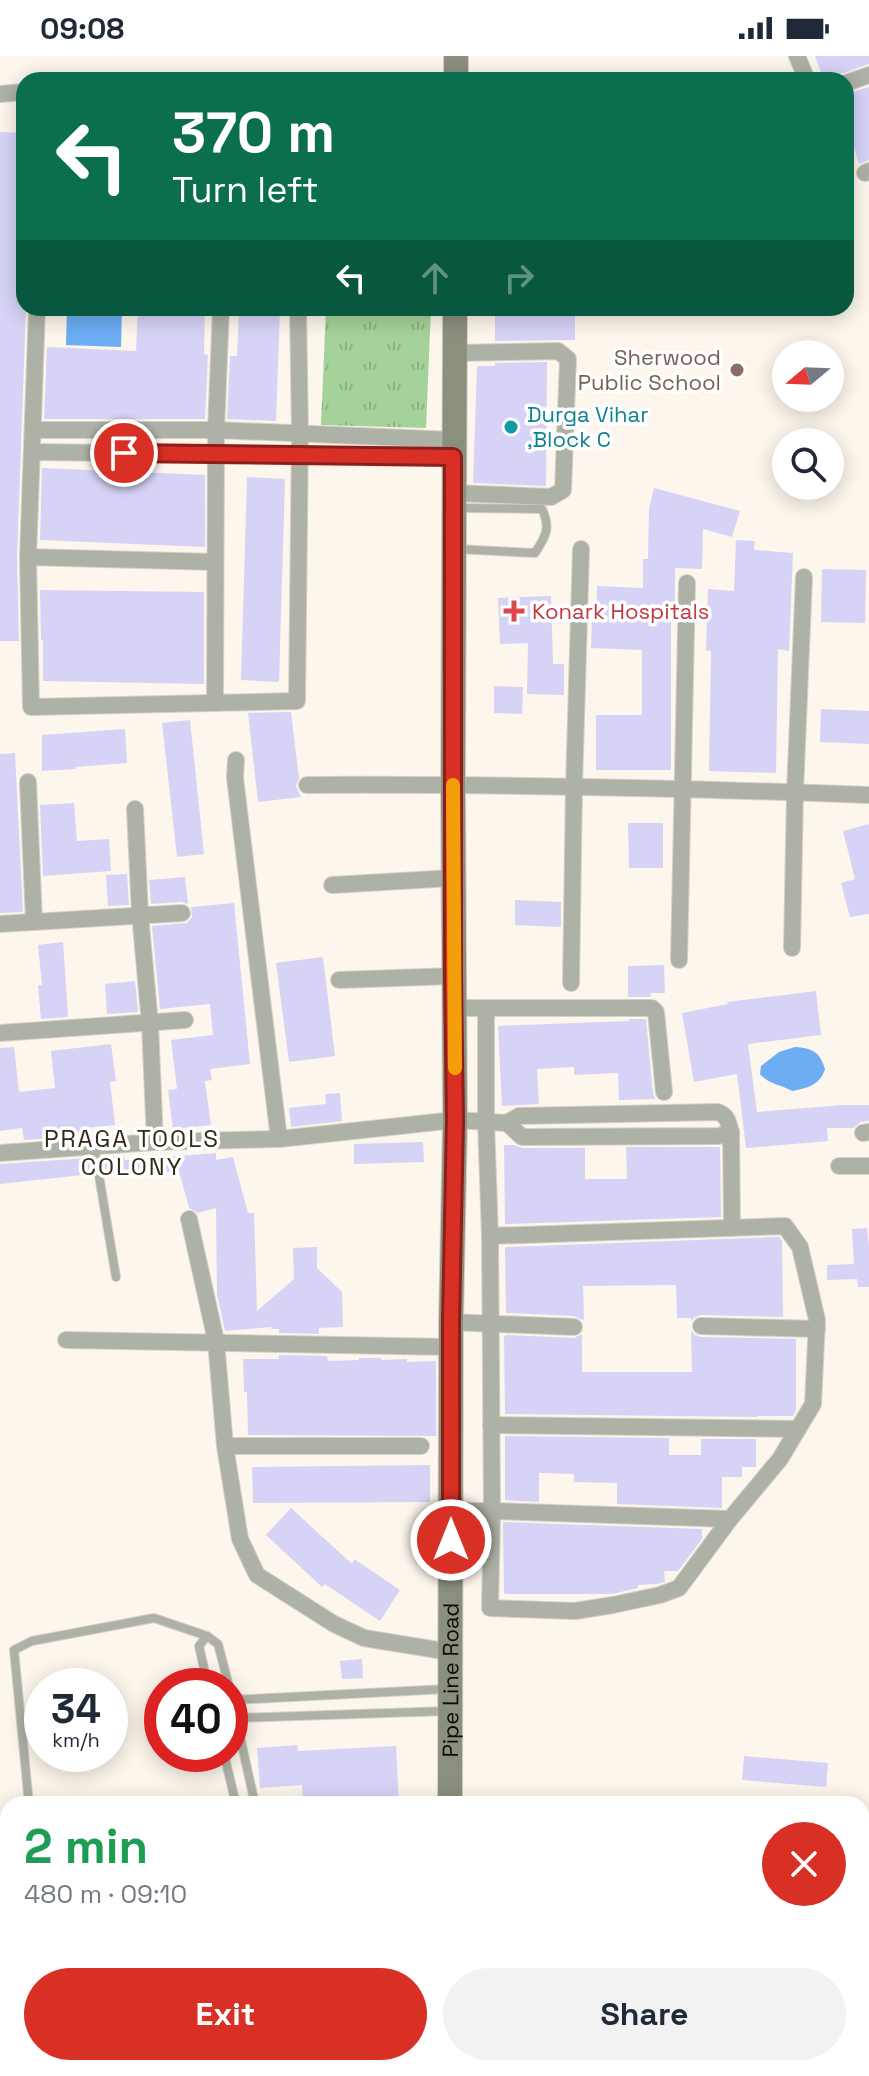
<!DOCTYPE html>
<html lang="en">
<head>
<meta charset="utf-8">
<style>
	:root { --surface:#fff; --page:#f2f2f3; --text:#1f2937; --muted:#747a83; --accent:#d93025 }
	body { margin:0; font-family:"Space Grotesk",sans-serif; background:var(--page); color:var(--text); height:100vh; display:flex; flex-direction:column; font-size:30px; white-space:nowrap }
	* { box-sizing:border-box; margin:0 }
	p { font-size:26px; color:var(--muted) }
	.icon { flex:none; width:44px; height:44px; fill:none; stroke:currentColor; stroke-width:2; stroke-linecap:round; stroke-linejoin:round }
	.map { position:relative; flex:1; overflow:hidden }
	.sheet { position:absolute; left:0px; top:1740px; width:870px; height:280px; display:flex; flex-direction:column; background:var(--surface); border-radius:24px 24px 0 0; box-shadow:0 4px 20px #0003 }
	.sheet>* { flex:none }
	.banner { position:absolute; left:16px; top:16px; width:838px; height:244px; border-radius:24px; box-shadow:0 4px 20px #0003; background:#0b6e4f; color:#fff; overflow:hidden }
	.needle { width:52px; rotate:251deg }
	.fabs { position:absolute; left:772px; top:284px; display:grid; gap:16px }
	.fabs a { display:grid; place-items:center; width:72px; height:72px; border-radius:50%; background:var(--surface); box-shadow:0 4px 20px #0003; font-size:40px }
	.speed { position:absolute; left:24px; top:1612px; display:flex; gap:16px; font-size:40px; font-weight:700; text-align:center }
	.speed>* { display:grid; place-content:center; width:104px; height:104px; border-radius:50%; background:var(--surface); box-shadow:0 4px 20px #0003; line-height:1 }
	.speed small { font-size:20px; font-weight:400 }
	.speed .limit { border:12px solid #d22; background:#fff; color:#111 }
	.pin { position:absolute; display:grid; place-items:center; width:68px; height:68px; color:#fff; margin:-34px; border:4px solid #fff; border-radius:50%; box-shadow:0 2px 8px #0007 }
	.me { position:absolute; width:88px; margin:-44px; rotate:0deg; stroke-linejoin:round; filter:drop-shadow(0 0 6px #0008) }
	.turn { display:flex; align-items:center; gap:28px; height:168px; padding:0 24px; font-size:36px }
	.turn .icon { width:104px; height:104px; stroke-width:2.5 }
	.turn b { display:block; font-size:56px; line-height:68px }
	.lanes { display:flex; align-items:center; height:76px; padding:0 24px; background:#0003; justify-content:center; gap:40px; direction:ltr }
	.lanes .off { opacity:.35 }
	.round { display:grid; place-items:center; flex:none; width:84px; height:84px; border-radius:42px; background:var(--page) }
	.summary { display:flex; align-items:center; justify-content:space-between; height:136px; padding:0 24px }
	h1 { font-size:48px; font-weight:600; line-height:60px; color:#1e9e55 }
	.primary-button { display:flex; gap:16px; margin-top:auto; padding:16px 24px }
	.primary-button a { flex:1; height:92px; border-radius:48px; background:var(--accent); color:#fff; font-size:32px; font-weight:600; line-height:92px; text-align:center }
	.primary-button a+a { background:var(--page); color:var(--text) }
	.status { display:flex; justify-content:space-between; align-items:center; height:56px; padding:0 40px; background:var(--surface); direction:ltr }
	.status svg { height:22px; fill:currentColor }
	.map>svg:first-child { display:block }
	.grass { fill:url(#grass-tufts) }
	.water { fill:#6cadf4 }
	.building { fill:#d6d3f7 }
	.lines { fill:none; stroke-linecap:round; stroke-linejoin:round }
	.lane-casing { stroke:#d7d0c7; stroke-width:10 }
	.street-casing { stroke:#d7d0c7; stroke-width:18 }
	.secondary-casing { stroke:#d7d0c7; stroke-width:26 }
	.lane { stroke:#adb1a6; stroke-width:8 }
	.street { stroke:#adb1a6; stroke-width:16 }
	.secondary { stroke:#8a8f7e; stroke-width:24 }
	.route-casing { stroke:#8d1f18; stroke-width:20 }
	.route { stroke:#d93025; stroke-width:14 }
	.slow { stroke:#f59e0b; stroke-width:14 }
	.education-dot { fill:#8d6e63; stroke:#fff; stroke-width:3 }
	.culture-dot { fill:#0f9aa8; stroke:#fff; stroke-width:3 }
	.health-dot { fill:#e0444e; stroke:#fff; stroke-width:3 }
	.labels { text-anchor:middle; stroke-width:7; stroke-linejoin:round; paint-order:stroke }
	.education-label { font-size:22px; fill:#785e54; stroke:#fff; text-anchor:end }
	.culture-label { font-size:22px; fill:#0d838f; stroke:#fff; text-anchor:start }
	.health-label { font-size:22px; fill:#be3a42; stroke:#fff; text-anchor:start }
	.street-label { font-size:22px; fill:#110b04; stroke:#fff }
	.neighbourhood-label { font-size:24px; letter-spacing:2px; fill:#362815; stroke:#fff }
</style>
</head>
<body>
<div class="status"><b>09:08</b><svg viewBox="0 0 49 12"><path d="M0 12V9h3v3zM5 12V6h3v6zM10 12V3h3v9zM15 12V0h3v12zM26 1h20v11H26zM47 4h2v5h-2z"/></svg></div>
<div class="map">
<svg width="869" height="2020" viewBox="0 0 869 2020">
	<defs>
		<pattern id="grass-tufts" width="24" height="20" patternUnits="userSpaceOnUse" patternTransform="scale(2)"><rect width="24" height="20" fill="#a5d29a"/><path d="M3 7l-1-3M5 7V3M7 7l1-3M15 17l-1-3M17 17v-4M19 17l1-3" fill="none" stroke="#8db383"/></pattern>
	</defs>
	<rect width="100%" height="100%" fill="#fdf6ec"/>
	<!-- grass -->
	<polygon class="grass" points="326,252 431,252 426,372 321,369"/>
	<!-- water -->
	<g class="water">
		<polygon points="67,252 122,252 121,291 66,289"/>
		<path d="M795 991C812 992 820 996 825 1013 820 1029 808 1032 792 1035 781 1028 769 1029 760 1018L761 1010 779 996Z"/>
	</g>
	<!-- building -->
	<g class="building">
		<polygon points="815,0 869,0 869,8 824,24"/>
		<polygon points="869,31 869,104 859,108 846,64 846,38"/>
		<polygon points="0,76 24,77 24,253 26,253 17,501 19,585 0,585"/>
		<polygon points="138,252 205,252 204,298 208,299 205,363 44,363 47,291 136,295"/>
		<polygon points="239,252 280,252 276,365 227,363 230,300 237,300"/>
		<polygon points="495,252 575,252 575,284 495,285"/>
		<polygon points="547,306 546,430 473,427 477,310 495,310 495,307"/>
		<polygon points="42,412 205,419 205,491 40,484"/>
		<polygon points="247,421 285,423 279,626 241,624"/>
		<polygon points="654,432 740,455 732,481 703,473 702,513 675,512 675,559 671,559 671,714 596,714 596,659 642,659 642,594 591,592 592,562 596,562 597,530 643,532 643,503 648,503 649,453"/>
		<polygon points="736,484 755,485 754,494 793,497 789,595 778,593 776,717 709,715 711,595 706,594 708,533 734,535"/>
		<polygon points="822,513 866,514 865,567 821,566"/>
		<polygon points="40,534 204,536 204,628 43,625 43,584 41,584"/>
		<polygon points="551,540 553,608 564,608 564,639 527,638 528,587 500,588 498,542"/>
		<polygon points="494,630 523,631 522,658 494,657"/>
		<polygon points="821,653 869,655 869,688 820,686"/>
		<polygon points="291,656 299,722 296,730 301,741 258,746 248,657"/>
		<polygon points="190,664 204,798 177,801 162,667"/>
		<polygon points="125,673 127,707 75,711 76,713 42,715 42,679"/>
		<polygon points="15,697 23,856 0,857 0,698"/>
		<polygon points="74,747 77,785 109,783 111,815 43,820 40,749"/>
		<polygon points="628,767 663,767 663,812 629,812"/>
		<polygon points="869,768 869,858 850,861 841,827 855,823 843,775"/>
		<polygon points="127,818 129,849 108,850 106,819"/>
		<polygon points="185,821 188,848 181,846 151,848 149,824"/>
		<polygon points="515,844 561,846 561,871 515,869"/>
		<polygon points="234,847 250,1008 210,1013 212,1024 205,1025 211,1069 173,1073 168,1034 177,1033 171,984 213,979 210,948 160,953 152,870 187,867 192,861 191,851"/>
		<polygon points="63,886 68,961 41,963 38,929 42,929 38,889"/>
		<polygon points="323,901 335,1000 289,1006 276,907"/>
		<polygon points="664,909 665,937 650,937 651,941 628,941 628,910"/>
		<polygon points="135,925 138,956 107,958 105,928"/>
		<polygon points="816,935 821,979 748,988 757,1056 844,1049 869,1049 869,1065 860,1066 854,1072 827,1072 828,1085 746,1092 737,1018 694,1026 682,957 728,948 727,946"/>
		<polygon points="629,963 646,963 653,1037 655,1043 619,1044 618,1017 574,1019 574,1011 537,1013 539,1048 502,1050 498,970 629,965"/>
		<polygon points="111,988 116,1025 110,1026 115,1069 87,1072 88,1080 24,1084 22,1072 0,1075 0,992 14,991 19,1036 55,1032 51,995"/>
		<polygon points="340,1037 342,1065 291,1071 289,1052 326,1048 325,1038"/>
		<polygon points="423,1086 424,1106 354,1108 354,1088"/>
		<polygon points="504,1089 514,1089 522,1092 585,1092 585,1123 627,1123 626,1091 720,1091 721,1161 505,1168"/>
		<polygon points="216,1097 216,1104 233,1101 248,1157 254,1157 257,1255 294,1223 293,1192 317,1191 317,1212 342,1236 343,1271 319,1272 319,1278 279,1277 279,1273 271,1273 272,1271 225,1275 217,1238 216,1152 198,1157 189,1152 179,1115 106,1120 103,1101 124,1100 125,1104"/>
		<polygon points="89,1102 92,1118 0,1128 0,1108"/>
		<polygon points="867,1172 869,1191 869,1231 858,1231 857,1223 827,1224 827,1209 854,1208 852,1173"/>
		<polygon points="779,1181 782,1185 783,1261 701,1259 695,1261 691,1265 691,1262 677,1262 676,1229 583,1230 584,1263 582,1264 574,1260 506,1257 505,1191"/>
		<polygon points="691,1275 695,1279 701,1281 796,1283 796,1354 793,1360 757,1360 757,1361 505,1358 504,1281 506,1279 574,1282 582,1278 582,1316 692,1316"/>
		<polygon points="279,1299 327,1300 328,1305 359,1304 359,1302 381,1302 381,1304 407,1303 407,1306 436,1305 436,1380 248,1379 247,1336 244,1336 243,1303 279,1303"/>
		<polygon points="505,1380 669,1382 669,1399 701,1399 701,1383 756,1383 756,1411 742,1411 742,1421 722,1421 722,1452 617,1448 617,1427 574,1426 574,1418 539,1417 539,1446 505,1444"/>
		<polygon points="430,1409 430,1446 253,1447 252,1411"/>
		<polygon points="291,1452 352,1508 354,1503 400,1534 380,1565 325,1528 322,1531 266,1479"/>
		<polygon points="503,1466 702,1473 702,1483 678,1515 664,1515 665,1526 657,1528 638,1529 638,1532 612,1538 504,1538"/>
		<polygon points="362,1603 363,1622 342,1623 340,1605"/>
		<polygon points="297,1689 298,1695 396,1690 399,1748 303,1748 302,1729 260,1732 257,1692"/>
		<polygon points="744,1700 828,1707 826,1731 742,1724"/>
	</g>
	<g class="lines">
		<!-- lane casing -->
		<g class="lane-casing">
			<g id="lane">
				<path d="M456 493 535 497C546 480 551 472 542 453L458 452"/>
				<polyline points="94,1090 116,1221"/>
				<polyline points="208,1630 199,1590 207,1580 218,1588 229,1630"/>
				<polyline points="230,1635 232,1644 447,1633"/>
				<polyline points="232,1644 255,1748"/>
				<polyline points="236,1662 447,1655"/>
				<polyline points="224,1698 236,1748"/>
				<polyline points="29,1748 14,1594 32,1585 154,1562 207,1580"/>
				<polyline points="55,2012 56,2020"/>
				<polyline points="296,2012 298,2020"/>
				<polyline points="316,2012 318,2020"/>
			</g>
		</g>
		<!-- street casing -->
		<g class="street-casing">
			<g id="street">
				<polyline points="797,0 807,24"/>
				<polyline points="846,27 869,19"/>
				<polyline points="0,38 24,36"/>
				<polyline points="865,117 869,115"/>
				<polyline points="37,252 28,501 31,651 297,645 300,378 298,252"/>
				<polyline points="33,374 216,374 453,384"/>
				<polyline points="32,396 453,401"/>
				<polyline points="453,437 551,441 563,434 568,303 558,295 454,297"/>
				<polyline points="28,501 215,506"/>
				<polyline points="215,647 216,374 221,252"/>
				<polyline points="236,704 235,722 279,1083"/>
				<polyline points="28,726 34,866"/>
				<path d="M307 729C495 728 682 732 869 739"/>
				<polyline points="135,753 140,858 150,968 155,1086"/>
				<polyline points="332,829 453,822"/>
				<polyline points="0,868 182,857"/>
				<polyline points="792,892 795,736 804,521"/>
				<polyline points="679,904 687,527"/>
				<polyline points="339,924 453,920"/>
				<polyline points="571,927 574,730 581,493"/>
				<polyline points="454,952 652,952 656,956 664,1036"/>
				<polyline points="486,952 486,1066 490,1180 492,1455 730,1463"/>
				<polyline points="0,977 185,964"/>
				<polyline points="507,1067 522,1081 719,1080 731,1076"/>
				<polyline points="863,1077 869,1076"/>
				<path d="M0 1097 155 1086 279 1083 455 1064 507 1067 519 1060 718 1056C728 1060 728 1066 731 1076L732 1172"/>
				<polyline points="839,1110 869,1110"/>
				<polyline points="189,1163 216,1285 225,1390 240,1483 257,1519 334,1568 364,1582 450,1596"/>
				<polyline points="451,1266 574,1271"/>
				<polyline points="701,1270 817,1273"/>
				<polyline points="66,1284 451,1291"/>
				<polyline points="491,1369 798,1373"/>
				<polyline points="225,1390 421,1390"/>
				<polyline points="451,1455 492,1455 490,1552 575,1555 613,1549 660,1539 679,1532 730,1463 780,1403 813,1348 817,1264 800,1191 785,1170 490,1180"/>
				<polyline points="862,1835 869,1836"/>
				<polyline points="0,1944 6,1945"/>
				<polyline points="866,2020 869,2013"/>
			</g>
		</g>
		<!-- secondary casing -->
		<g class="secondary-casing">
			<g id="secondary">
				<polyline points="456,0 456,24"/>
				<path id="s1" d="M450 1748 451 1266 455 1064 453 728 455 252"/>
				<polyline points="532,2012 535,2020"/>
			</g>
		</g>
		<!-- lane -->
		<use href="#lane" class="lane"/>
		<!-- street -->
		<use href="#street" class="street"/>
		<!-- secondary -->
		<use href="#secondary" class="secondary"/>
	</g>
	<g class="lines">
		<!-- route casing -->
		<g class="route-casing">
			<polyline id="route" points="124,397 453,401 453,920 455,1064 451,1266 451,1484"/>
		</g>
		<!-- route -->
		<use href="#route" class="route"/>
		<!-- slow -->
		<polyline class="slow" points="453,729 455,1012"/>
	</g>
	<!-- markers -->
	<circle class="education-dot" cx="737" cy="314" r="8"/>
	<circle class="culture-dot" cx="511" cy="371" r="8"/>
	<path class="health-dot" d="M510 543h8v8h8v8h-8v8h-8v-8h-8v-8h8z"/>
	<g class="labels">
		<!-- education labels -->
		<g class="education-label">
			<text x="721" y="309">Sherwood<tspan x="721" dy="25">Public School</tspan></text>
		</g>
		<!-- culture labels -->
		<g class="culture-label">
			<text x="527" y="366">Durga Vihar<tspan x="527" dy="25">,Block C</tspan></text>
		</g>
		<!-- health labels -->
		<g class="health-label">
			<text x="532" y="563">Konark Hospitals</text>
		</g>
		<!-- street labels -->
		<g class="street-label">
			<text dy="8" stroke="none"><textPath href="#s1" startOffset="124">Pipe Line Road</textPath></text>
		</g>
		<!-- neighbourhood labels -->
		<g class="neighbourhood-label">
			<text x="132" y="1091">PRAGA TOOLS<tspan x="132" dy="28">COLONY</tspan></text>
		</g>
	</g>
</svg>
<div class="fabs">
<a><svg class="needle" viewBox="-14 -14 28 28"><path d="M0-13l5 13h-10z" fill="#e53935"/><path d="M0 13l5-13h-10z" fill="#747a83"/></svg></a>
<a><svg class="icon" aria-label="search" viewBox="0 0 24 24"><circle cx="10" cy="10" r="6"/><path d="M15 15l6 6"/></svg></a>
</div>
<div class="speed"><div>34<small>km/h</small></div><div class="limit">40</div></div>
<div class="pin" style="left:124px;top:397px;background:#d93025"><svg class="icon" aria-label="arrive" viewBox="0 0 24 24"><path d="M6 21V4h12l-3 4 3 4H6"/></svg></div>
<svg class="me" style="left:451px;top:1484px" viewBox="-20 -20 40 40"><circle r="17" fill="#d93025" stroke="#fff" stroke-width="3"/><path d="M0-11L8 9 0 5-8 9z" fill="#fff"/></svg>
<div class="banner">
<div class="turn"><svg class="icon" aria-label="left" viewBox="0 0 24 24"><path d="M17 20v-9H6M10 6l-5 5 5 5"/></svg><div><b>370 m</b>Turn left</div></div>
<div class="lanes"><svg class="icon" aria-label="left" viewBox="0 0 24 24"><path d="M17 20v-9H6M10 6l-5 5 5 5"/></svg><svg class="icon off" aria-label="ahead" viewBox="0 0 24 24"><path d="M12 20V5M6 11l6-6 6 6"/></svg><svg class="icon off" aria-label="right" viewBox="0 0 24 24"><path d="M7 20v-9h11M14 6l5 5-5 5"/></svg></div>
</div>
<section class="sheet">
<div class="summary"><div><h1>2 min</h1><p>480 m · 09:10</p></div><a class="round" style="background:#d93025;color:#fff"><svg class="icon" aria-label="close" viewBox="0 0 24 24"><path d="M6 6l12 12M18 6L6 18"/></svg></a></div>
<div class="primary-button"><a>Exit</a><a>Share</a></div>
</section>
</div>
</body>
</html>
